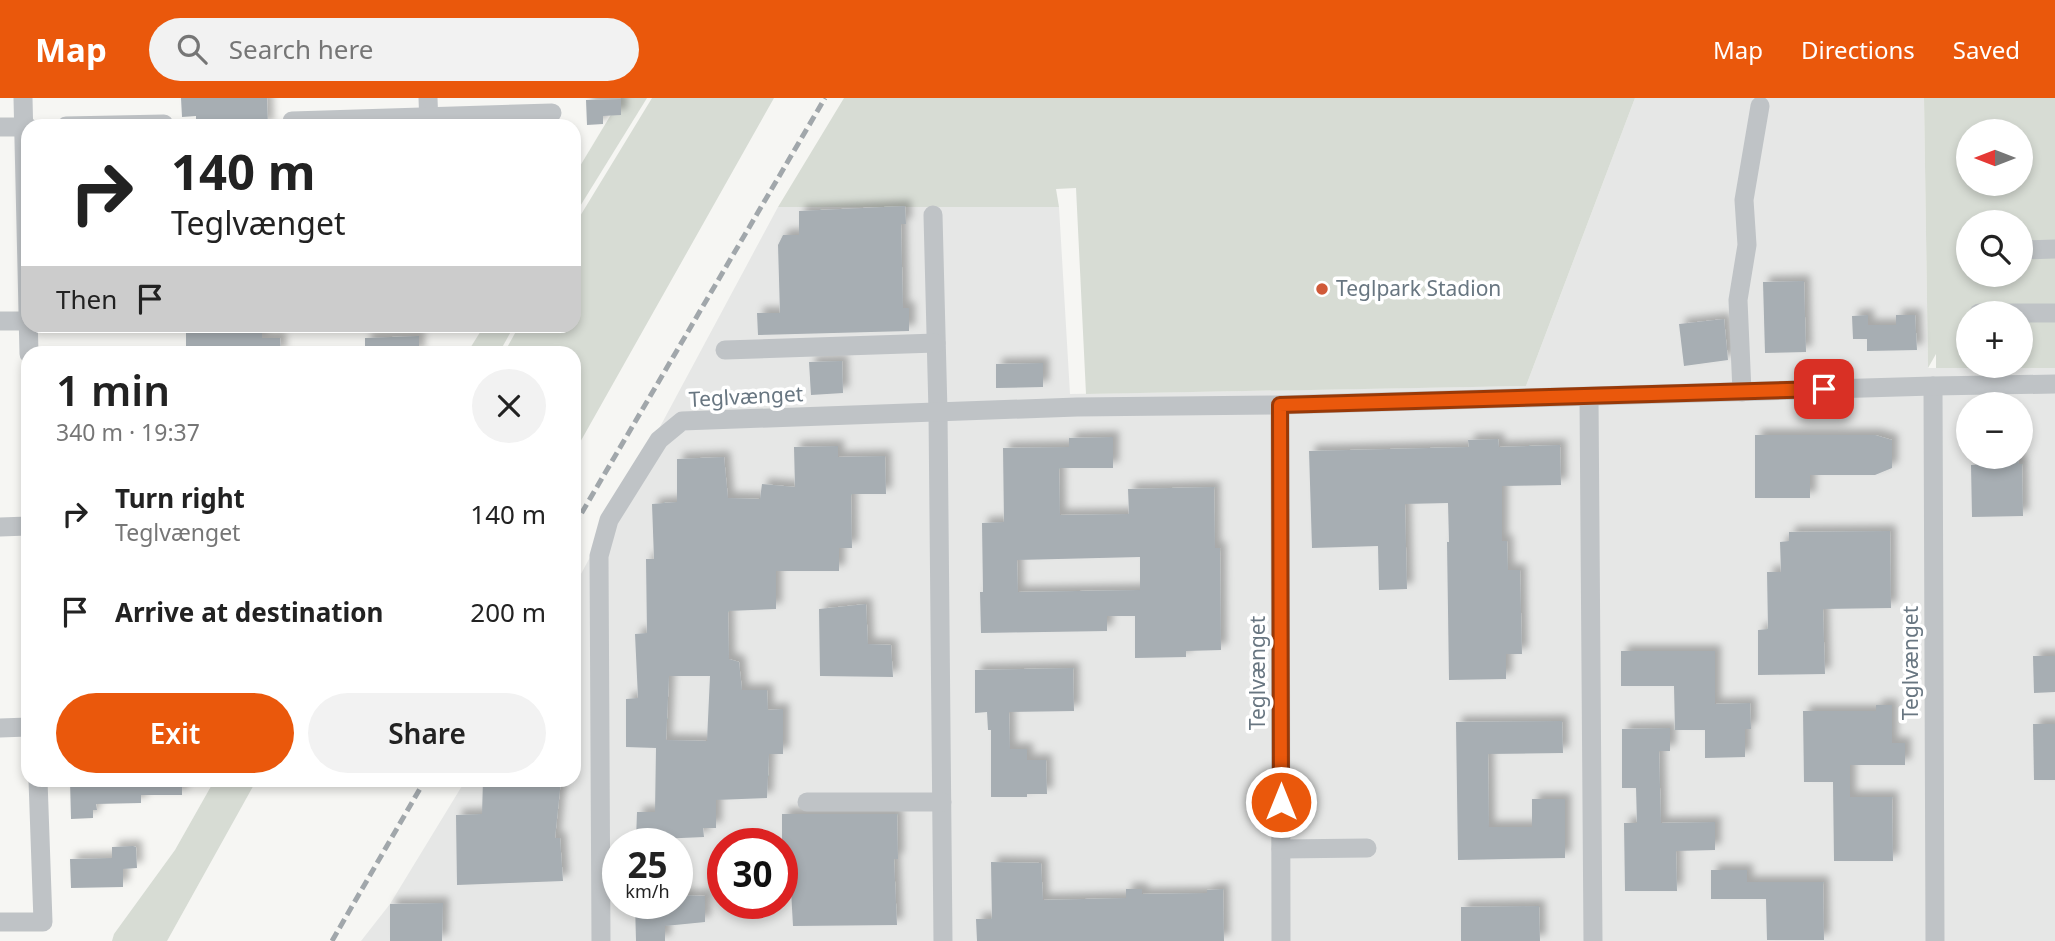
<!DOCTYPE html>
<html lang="en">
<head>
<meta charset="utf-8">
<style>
	:root { --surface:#fff; --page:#f2f2f2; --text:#222; --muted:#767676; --accent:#ea580c }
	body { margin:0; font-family:"Noto Sans",sans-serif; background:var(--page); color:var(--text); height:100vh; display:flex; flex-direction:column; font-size:26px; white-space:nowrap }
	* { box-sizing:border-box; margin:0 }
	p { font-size:23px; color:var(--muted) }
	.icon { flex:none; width:38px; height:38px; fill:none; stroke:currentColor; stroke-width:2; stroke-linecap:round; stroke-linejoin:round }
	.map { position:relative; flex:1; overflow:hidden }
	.sheet { position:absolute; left:21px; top:248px; width:560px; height:441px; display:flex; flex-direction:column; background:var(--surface); border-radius:21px; box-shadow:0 4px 10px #0003 }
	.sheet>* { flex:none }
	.banner { position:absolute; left:21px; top:21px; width:560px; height:214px; border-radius:21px; box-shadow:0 4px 10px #0003; background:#fff; color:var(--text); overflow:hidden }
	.needle { width:46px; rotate:270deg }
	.buttons { position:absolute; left:1956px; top:21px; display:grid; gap:14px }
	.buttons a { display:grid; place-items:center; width:77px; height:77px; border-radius:50%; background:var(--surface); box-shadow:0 4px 10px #0003; font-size:35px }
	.speed { position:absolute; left:602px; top:730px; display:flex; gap:14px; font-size:35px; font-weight:700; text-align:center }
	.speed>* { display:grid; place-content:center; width:91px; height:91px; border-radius:50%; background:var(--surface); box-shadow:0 4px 10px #0003; line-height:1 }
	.speed small { font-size:18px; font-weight:400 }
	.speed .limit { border:10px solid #d22; background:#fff; color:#111 }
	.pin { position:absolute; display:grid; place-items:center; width:60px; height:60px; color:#fff; margin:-30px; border-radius:14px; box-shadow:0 4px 10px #0006 }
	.me { position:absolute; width:77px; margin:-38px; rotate:0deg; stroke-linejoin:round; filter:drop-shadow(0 0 5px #0008) }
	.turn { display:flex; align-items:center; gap:24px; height:147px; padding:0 35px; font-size:32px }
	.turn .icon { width:91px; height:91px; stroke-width:2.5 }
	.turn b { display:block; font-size:49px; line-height:60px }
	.then { display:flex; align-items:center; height:66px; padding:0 35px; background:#0003; gap:14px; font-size:26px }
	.round { display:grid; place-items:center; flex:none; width:74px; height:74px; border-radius:37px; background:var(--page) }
	.overview { display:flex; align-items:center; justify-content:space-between; height:119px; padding:0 35px }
	h1 { font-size:42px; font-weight:600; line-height:52px }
	.button { display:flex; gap:14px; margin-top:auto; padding:14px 35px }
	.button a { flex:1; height:80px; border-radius:42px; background:var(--accent); color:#fff; font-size:28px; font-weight:600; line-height:80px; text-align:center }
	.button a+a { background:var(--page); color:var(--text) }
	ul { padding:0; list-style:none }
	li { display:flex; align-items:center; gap:21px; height:98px; padding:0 35px }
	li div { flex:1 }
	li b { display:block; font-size:26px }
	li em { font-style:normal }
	header { display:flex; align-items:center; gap:42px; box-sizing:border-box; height:98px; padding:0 35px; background:var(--accent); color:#fff }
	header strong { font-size:33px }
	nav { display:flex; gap:38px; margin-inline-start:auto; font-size:24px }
	.search { width:490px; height:63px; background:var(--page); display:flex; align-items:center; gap:18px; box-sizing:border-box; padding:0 24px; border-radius:38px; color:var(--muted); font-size:26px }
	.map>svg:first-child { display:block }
	.built { fill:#e6e7e6; fill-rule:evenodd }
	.green { fill:#d7dcd4; fill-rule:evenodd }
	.building { fill:#a7aeb3; fill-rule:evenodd; filter:url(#shadow) }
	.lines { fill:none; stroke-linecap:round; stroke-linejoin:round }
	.minor { stroke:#bfc3c6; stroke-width:19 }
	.rail { stroke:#a1a7ab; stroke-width:5; stroke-dasharray:10 5; stroke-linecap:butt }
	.route-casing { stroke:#983908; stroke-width:18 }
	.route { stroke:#ea580c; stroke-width:12 }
	.poi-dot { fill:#d05938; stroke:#fff; stroke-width:2.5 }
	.labels { text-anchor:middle; stroke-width:7; stroke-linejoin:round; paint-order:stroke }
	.poi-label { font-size:21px; fill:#687681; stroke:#fff; text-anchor:start }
	.street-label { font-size:21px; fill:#687681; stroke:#fff }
</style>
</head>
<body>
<header>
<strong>Map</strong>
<div class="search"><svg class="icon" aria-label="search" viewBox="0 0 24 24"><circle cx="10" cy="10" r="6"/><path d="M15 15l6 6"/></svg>Search here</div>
<nav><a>Map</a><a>Directions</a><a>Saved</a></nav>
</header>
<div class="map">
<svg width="2055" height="843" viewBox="0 0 2055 843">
	<defs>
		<filter id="shadow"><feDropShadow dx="6" dy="-6" stdDeviation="3.5" flood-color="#0004"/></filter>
	</defs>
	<rect width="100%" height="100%" fill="#f6f6f3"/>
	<!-- built -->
	<path class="built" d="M1635 0H1924L1928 270H2055V843H361L390 806 465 683 574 682V489L778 109H1059L1070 296 1526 288ZM1969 306H2021V359H1969ZM618 746H677V805H618ZM723 746H782V805H723Z"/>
	<!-- green -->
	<g class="green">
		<polygon points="621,0 647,0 574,118 574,78"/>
		<polygon points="652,0 774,0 574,355 574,256 504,255 519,228 574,228 574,128"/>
		<polygon points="844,0 1635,0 1526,288 1086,296 1076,90 1056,91 1059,109 778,109"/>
		<path d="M1924 0H2055V270H1936V256L1928 270ZM1969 33H2021V86H1969ZM1969 124H2021V177H1969ZM1969 215H2021V268H1969Z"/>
		<polygon points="484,228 514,228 499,255 467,255"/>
		<polygon points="214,683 256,683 167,843 112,843 114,836 175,752"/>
	</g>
	<!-- building -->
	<g class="building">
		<polygon points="181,0 267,0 268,28 196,28 196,18 182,19"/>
		<polygon points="621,1 621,17 603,18 603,26 587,27 586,2"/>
		<polygon points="905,108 906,126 901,126 903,210 909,210 909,233 758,237 757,215 780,215 778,147 783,137 799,137 799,113"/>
		<polygon points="1804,183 1806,254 1765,255 1763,184"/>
		<polygon points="1868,217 1868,227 1896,227 1896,217 1915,217 1917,252 1867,253 1867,241 1853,241 1852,218"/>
		<polygon points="1724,221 1728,262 1684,268 1679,226"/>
		<polygon points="240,228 262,228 262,240 280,240 281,256 186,256 186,233 240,231"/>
		<polygon points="419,238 419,256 365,256 365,240"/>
		<polygon points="842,263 843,295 811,297 809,264"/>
		<polygon points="1043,265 1043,289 996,290 996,266"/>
		<polygon points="1755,337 1875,337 1892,342 1892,370 1875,377 1810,377 1810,400 1755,400"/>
		<path d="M1113 339V370H1059L1060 417 1129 416 1128 391 1214 389 1215 450H1220L1221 552 1186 553V559L1135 560V518H1107V533L981 535 980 494H983L982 425 1004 424 1003 350 1069 349V340ZM1140 459V492L1018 494 1017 462Z"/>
		<polygon points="1498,341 1499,349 1560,347 1561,387 1502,388 1502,443 1507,443 1508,472 1520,472 1522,556 1506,556 1506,581 1449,582 1447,444 1449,444 1448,405 1405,406 1407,491 1379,492 1378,448 1312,450 1309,353 1469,349 1468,342"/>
		<path d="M838 348V359L885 358 886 396H851L852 450H839V473H776V511L728 513 729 561 739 564 742 592H767L768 612 783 611V656H769L767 700 716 702V730H703L704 739 636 742 637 714H655L656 650 626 649V601L638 600 635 536 647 535 646 461H654L652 406 677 404V361L724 359 728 400 760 401 762 386 795 389 794 349ZM669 578H710L707 643 666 642Z"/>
		<polygon points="1985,359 2018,359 2019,366 2022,366 2023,418 1972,419 1971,367 1985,366"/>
		<polygon points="1890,433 1891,510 1823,511 1825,576 1758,577 1758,532 1768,531 1767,474 1781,474 1780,444 1789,443 1789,434"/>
		<polygon points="866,506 868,546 891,547 893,579 820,578 819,511"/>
		<polygon points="1621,553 1715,553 1715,606 1750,605 1751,631 1745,631 1745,659 1705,660 1705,632 1675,632 1674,588 1621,588"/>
		<polygon points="2033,558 2055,558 2055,594 2034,595"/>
		<polygon points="1073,570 1074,613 1009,614 1010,651 1027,651 1027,662 1046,662 1047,696 1027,696 1027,699 991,699 991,632 988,632 987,614 975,615 975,572"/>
		<polygon points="1876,607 1892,607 1892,645 1905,645 1905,667 1850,667 1850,699 1892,699 1893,763 1834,763 1833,684 1804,684 1803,613 1876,613"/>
		<polygon points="1562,623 1563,655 1488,656 1489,729 1532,729 1532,701 1565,701 1565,760 1458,762 1456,624"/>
		<polygon points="2033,626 2055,626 2055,682 2034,682"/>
		<polygon points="1670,630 1670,653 1659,653 1661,725 1715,724 1715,752 1676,753 1677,793 1625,793 1624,725 1637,725 1636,690 1622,690 1622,631"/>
		<polygon points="70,682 182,682 182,697 141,697 141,705 96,706 97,712 93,712 93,720 71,721"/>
		<polygon points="483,682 561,682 555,740 560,740 563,783 457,787 456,717 482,716"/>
		<polygon points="782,716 897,716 898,761 894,761 897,827 793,828 790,774 782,775"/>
		<polygon points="133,748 136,749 137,770 123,771 123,789 71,790 70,761 112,760 112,749"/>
		<polygon points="991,764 1041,765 1043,802 1126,800 1126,791 1142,791 1142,796 1207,795 1207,792 1223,791 1224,843 977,843 976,821 992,821"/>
		<polygon points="1711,772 1747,772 1747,784 1823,784 1824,842 1767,842 1766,801 1711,801"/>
		<polygon points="677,797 705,798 705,824 665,828 665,843 636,843 635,805 677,805"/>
		<polygon points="443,805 442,843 390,843 390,806"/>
		<polygon points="1539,808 1540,843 1461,843 1461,809"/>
	</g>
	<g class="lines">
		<!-- minor -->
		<g class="minor">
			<polyline points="23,0 29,256"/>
			<polyline points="428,0 429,28"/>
			<polyline points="292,23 552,15"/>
			<polyline points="66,28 164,26"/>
			<polyline points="0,29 28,29"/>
			<polyline points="933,117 938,314 943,843"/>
			<polyline points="1966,152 1969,152"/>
			<polyline points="2021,152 2055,151"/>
			<polyline points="1979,215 2055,215"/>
			<polyline points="0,223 28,223"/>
			<polyline points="725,252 936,245"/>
			<polyline points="1933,288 1935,843"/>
			<polyline points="1742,294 1738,202 1747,147 1744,102 1760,8"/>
			<polyline points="1589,299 1593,843"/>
			<polyline points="1280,307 1281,843"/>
			<polyline points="0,429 28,428"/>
			<polyline points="0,630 28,629"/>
			<polyline points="807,704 942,704"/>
			<polyline points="1281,751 1367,750"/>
			<polyline points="0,824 43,824 38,682"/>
			<polyline points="601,843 599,458 609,422 659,342 682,323 1077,309 1280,307 1933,288 2055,286"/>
		</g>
		<!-- rail -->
		<g class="rail">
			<polyline points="574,428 825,0"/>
			<polyline points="332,843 425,682"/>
		</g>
	</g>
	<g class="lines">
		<!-- route casing -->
		<g class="route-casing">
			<polyline id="route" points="1281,704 1280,307 1824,291"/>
		</g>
		<!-- route -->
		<use href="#route" class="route"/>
	</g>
	<!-- markers -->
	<circle class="poi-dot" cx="1322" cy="191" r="7"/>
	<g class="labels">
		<!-- poi labels -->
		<g class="poi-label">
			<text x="1336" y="198">Teglpark Stadion</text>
		</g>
		<!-- street labels -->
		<g class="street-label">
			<text transform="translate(746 299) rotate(-3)" y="7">Teglvænget</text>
			<text transform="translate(1911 565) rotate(-90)" y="7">Teglvænget</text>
			<text transform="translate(1258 575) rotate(-90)" y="7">Teglvænget</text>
		</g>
	</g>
</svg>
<div class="buttons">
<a><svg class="needle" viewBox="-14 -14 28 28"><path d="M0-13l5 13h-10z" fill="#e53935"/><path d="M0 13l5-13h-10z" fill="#767676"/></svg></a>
<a><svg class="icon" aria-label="search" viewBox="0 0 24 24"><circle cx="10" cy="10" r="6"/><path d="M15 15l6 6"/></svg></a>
<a>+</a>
<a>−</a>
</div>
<div class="speed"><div>25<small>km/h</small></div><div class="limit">30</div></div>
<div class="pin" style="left:1824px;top:291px;background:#d93025"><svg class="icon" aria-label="arrive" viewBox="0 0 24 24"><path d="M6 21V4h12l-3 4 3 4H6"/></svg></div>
<svg class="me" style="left:1281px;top:704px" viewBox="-20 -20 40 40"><circle r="17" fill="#ea580c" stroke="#fff" stroke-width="3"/><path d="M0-11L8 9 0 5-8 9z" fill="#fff"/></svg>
<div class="banner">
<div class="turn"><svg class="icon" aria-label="right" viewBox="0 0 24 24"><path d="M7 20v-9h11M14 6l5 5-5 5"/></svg><div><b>140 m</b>Teglvænget</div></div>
<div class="then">Then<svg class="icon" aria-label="arrive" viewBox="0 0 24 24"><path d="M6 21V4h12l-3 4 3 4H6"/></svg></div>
</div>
<section class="sheet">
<div class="overview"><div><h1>1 min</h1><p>340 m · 19:37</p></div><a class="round"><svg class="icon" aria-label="close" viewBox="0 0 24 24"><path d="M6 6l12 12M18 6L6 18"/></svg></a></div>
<ul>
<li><svg class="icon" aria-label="right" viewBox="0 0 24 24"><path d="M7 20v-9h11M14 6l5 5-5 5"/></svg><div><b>Turn right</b><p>Teglvænget</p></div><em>140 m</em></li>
<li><svg class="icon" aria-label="arrive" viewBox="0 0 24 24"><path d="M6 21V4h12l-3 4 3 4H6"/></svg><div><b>Arrive at destination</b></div><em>200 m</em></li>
</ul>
<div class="button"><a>Exit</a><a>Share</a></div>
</section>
</div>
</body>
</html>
